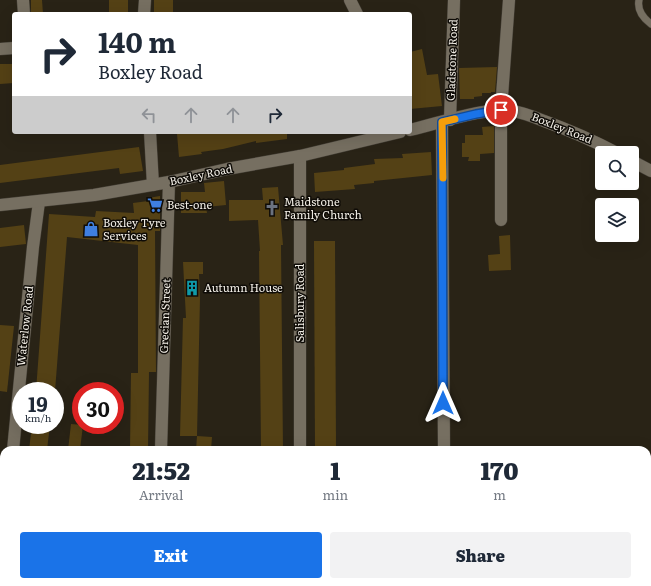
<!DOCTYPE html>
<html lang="en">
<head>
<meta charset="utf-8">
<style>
	:root { --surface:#fff; --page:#f2f2f3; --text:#1f2937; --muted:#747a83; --accent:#1a73e8 }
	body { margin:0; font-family:Literata,serif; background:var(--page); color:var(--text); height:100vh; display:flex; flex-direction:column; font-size:15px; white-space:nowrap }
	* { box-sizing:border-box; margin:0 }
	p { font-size:13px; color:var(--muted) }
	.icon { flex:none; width:22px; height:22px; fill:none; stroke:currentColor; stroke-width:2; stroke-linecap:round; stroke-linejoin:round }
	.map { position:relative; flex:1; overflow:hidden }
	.side { position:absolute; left:0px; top:446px; width:651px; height:140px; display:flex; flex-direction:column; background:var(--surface); border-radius:12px 12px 0 0; box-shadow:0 4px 16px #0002 }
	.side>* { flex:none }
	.top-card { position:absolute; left:12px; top:12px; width:400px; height:122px; border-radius:4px; box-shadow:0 4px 16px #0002; background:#fff; color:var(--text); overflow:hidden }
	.tools { position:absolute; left:595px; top:146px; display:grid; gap:8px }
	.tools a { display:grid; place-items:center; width:44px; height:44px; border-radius:4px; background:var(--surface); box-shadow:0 4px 16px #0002; font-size:20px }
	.speed { position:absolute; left:12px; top:382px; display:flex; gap:8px; font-size:20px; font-weight:700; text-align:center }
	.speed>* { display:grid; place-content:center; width:52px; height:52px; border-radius:50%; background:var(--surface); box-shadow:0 4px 16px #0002; line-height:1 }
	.speed small { font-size:10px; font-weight:400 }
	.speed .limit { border:6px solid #d22; background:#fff; color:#111 }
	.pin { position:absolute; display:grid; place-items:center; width:34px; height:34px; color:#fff; margin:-17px; border:2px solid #fff; border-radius:50%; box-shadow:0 1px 4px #0007 }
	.me { position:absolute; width:44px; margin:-22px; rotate:0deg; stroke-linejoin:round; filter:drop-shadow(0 0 3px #0008) }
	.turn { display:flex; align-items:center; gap:14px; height:84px; padding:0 20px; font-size:18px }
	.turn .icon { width:52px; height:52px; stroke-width:2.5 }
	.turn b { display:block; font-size:28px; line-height:34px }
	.lanes { display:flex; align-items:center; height:38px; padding:0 20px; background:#0003; justify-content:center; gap:20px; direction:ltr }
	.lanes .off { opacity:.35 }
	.eta { display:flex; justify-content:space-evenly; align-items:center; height:68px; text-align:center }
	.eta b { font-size:24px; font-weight:800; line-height:28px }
	.button { display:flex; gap:8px; margin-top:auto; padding:8px 20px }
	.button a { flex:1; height:46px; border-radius:4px; background:var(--accent); color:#fff; font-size:16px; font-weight:800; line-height:46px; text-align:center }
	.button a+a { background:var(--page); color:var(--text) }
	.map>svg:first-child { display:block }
	.building { fill:#544115 }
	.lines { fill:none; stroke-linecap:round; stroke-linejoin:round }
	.service-casing { stroke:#433e35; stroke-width:8 }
	.minor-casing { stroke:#433e35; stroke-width:13 }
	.tertiary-casing { stroke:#433e35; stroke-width:13 }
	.service { stroke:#766f61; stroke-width:7 }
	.minor { stroke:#766f61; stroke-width:12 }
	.tertiary { stroke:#766f61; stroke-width:12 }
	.route-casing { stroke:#114b97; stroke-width:10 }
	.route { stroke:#1a73e8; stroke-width:7 }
	.slow { stroke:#f59e0b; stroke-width:7 }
	.labels { text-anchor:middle; stroke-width:3; stroke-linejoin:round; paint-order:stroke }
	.street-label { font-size:11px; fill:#f3efe7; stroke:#0f0c07 }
	.poi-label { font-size:11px; fill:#f3efe7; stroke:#0f0c07; text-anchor:start }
</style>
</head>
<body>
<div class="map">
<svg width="651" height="586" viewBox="0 0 651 586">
	<rect width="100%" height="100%" fill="#292316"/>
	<!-- building -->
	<g class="building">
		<polygon points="31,0 42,0 43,14 31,14"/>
		<rect x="109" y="0" width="19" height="14"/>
		<rect x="154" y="0" width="19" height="14"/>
		<polygon points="422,49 427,75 438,74 442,106 410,109 410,52"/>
		<polygon points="0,64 14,64 14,83 0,84"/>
		<polygon points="497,67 495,92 491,92 491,93 482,93 482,96 474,97 474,99 460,99 459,68"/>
		<polygon points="494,126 494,153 480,154 480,161 468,161 469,157 462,157 462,143 465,143 465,135 483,135 482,127"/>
		<polygon points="190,132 287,132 287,139 256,143 256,141 223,149 201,152 202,154 179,157 177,134"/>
		<polygon points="139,147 143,171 120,174 119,168 0,183 0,165"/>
		<polygon points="431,152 432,175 374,181 374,183 354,185 355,189 315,192 314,173 344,170 344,168 375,164 374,159 403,158 402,154"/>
		<polygon points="224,181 226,205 206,207 207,213 181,213 181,192 205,192 204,183"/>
		<polygon points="278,187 283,245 281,245 283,450 261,450 259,251 260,251 258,220 229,221 229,200 263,200 262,188"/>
		<polygon points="160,196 160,231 155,231 156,372 149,372 148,450 130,450 131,373 138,373 138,245 67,237 55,391 36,391 49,214 95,217 96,211 134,213 133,203 148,201 148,198"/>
		<polygon points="24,225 26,244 0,247 0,228"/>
		<polygon points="510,235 511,270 489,271 488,255 500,254 499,236"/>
		<polygon points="314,241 335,241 336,450 315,450"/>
		<polygon points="183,262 203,262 203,274 199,274 200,298 197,436 180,436 183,318 186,318"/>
		<polygon points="0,325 14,326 7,392 0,391"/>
		<polygon points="71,424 83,425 80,450 68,450"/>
		<polygon points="32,425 50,425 47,450 29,450"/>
		<polygon points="197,436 212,437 211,450 196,450"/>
	</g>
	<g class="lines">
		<!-- service casing -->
		<g class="service-casing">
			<g id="service">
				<path d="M639 0C637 10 643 18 651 24"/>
				<polyline points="45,582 45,586"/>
			</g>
		</g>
		<!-- minor casing -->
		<g class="minor-casing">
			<g id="minor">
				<polyline points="23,0 24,14"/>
				<polyline points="350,0 357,14"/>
				<polyline points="144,14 145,0"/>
				<polyline points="0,49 14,48"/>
				<polyline points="450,120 454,0"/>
				<polyline points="442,122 444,450"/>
				<polyline points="150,132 153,185"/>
				<polyline points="300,156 300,450"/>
				<polyline points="501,220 501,110 509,0"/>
				<polyline points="13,450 33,247 39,202"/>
				<polyline points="161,450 169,182"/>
				<polyline points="3,556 4,545"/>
				<polyline points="300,582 300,586"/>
				<polyline points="157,586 157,582"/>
				<polyline points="444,586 444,582"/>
			</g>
		</g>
		<!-- tertiary casing -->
		<g class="tertiary-casing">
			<g id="tertiary">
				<path d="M410 130C439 123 470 112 500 110 513 109 532 116 544 121 569 130 594 141 617 153"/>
				<polyline points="632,161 651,171"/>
				<polyline points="0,205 94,195 169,182 227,169 300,156 400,132"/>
			</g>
		</g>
		<!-- service -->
		<use href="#service" class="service"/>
		<!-- minor -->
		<use href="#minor" class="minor"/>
		<!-- tertiary -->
		<use href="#tertiary" class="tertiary"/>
	</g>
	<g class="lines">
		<!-- route casing -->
		<g class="route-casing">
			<polyline id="route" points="443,403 442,122 476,114 501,110"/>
		</g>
		<!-- route -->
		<use href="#route" class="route"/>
		<!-- slow -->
		<polyline class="slow" points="443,178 442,122 455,119"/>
	</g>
	<!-- icons -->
	<defs>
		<g id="supermarket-bare" transform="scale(1.2)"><path d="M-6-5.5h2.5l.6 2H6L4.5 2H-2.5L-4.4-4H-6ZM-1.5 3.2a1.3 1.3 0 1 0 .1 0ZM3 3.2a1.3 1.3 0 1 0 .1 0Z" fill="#3f7fe0" stroke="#0f0c07" stroke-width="2.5" paint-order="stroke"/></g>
		<g id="church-bare" transform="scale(1.2)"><path d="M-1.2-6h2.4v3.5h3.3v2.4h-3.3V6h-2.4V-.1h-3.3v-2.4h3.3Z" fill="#6b7280" stroke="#0f0c07" stroke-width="2.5" paint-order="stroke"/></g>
		<g id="shop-bare" transform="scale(1.2)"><path d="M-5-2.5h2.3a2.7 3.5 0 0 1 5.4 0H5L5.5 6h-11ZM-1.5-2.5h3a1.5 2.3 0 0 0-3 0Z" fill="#3f7fe0" stroke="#0f0c07" stroke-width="2.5" paint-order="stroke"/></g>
		<g id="building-bare" transform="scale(1.2)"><path d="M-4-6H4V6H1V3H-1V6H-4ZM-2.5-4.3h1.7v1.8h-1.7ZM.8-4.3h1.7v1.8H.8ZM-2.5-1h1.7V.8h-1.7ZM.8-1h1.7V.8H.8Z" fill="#0f9aa8" stroke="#0f0c07" stroke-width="2.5" paint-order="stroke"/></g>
	</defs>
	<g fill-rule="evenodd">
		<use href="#supermarket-bare" x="155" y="205"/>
		<use href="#church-bare" x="272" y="208"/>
		<use href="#shop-bare" x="91" y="229"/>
		<use href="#building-bare" x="192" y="288"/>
	</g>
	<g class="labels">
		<!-- street labels -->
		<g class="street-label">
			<text transform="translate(452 60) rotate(-88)" y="4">Gladstone Road</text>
			<text transform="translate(562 128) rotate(22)" y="4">Boxley Road</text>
			<text transform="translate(201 175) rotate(-12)" y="4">Boxley Road</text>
			<text transform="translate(300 303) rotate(-90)" y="4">Salisbury Road</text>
			<text transform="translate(165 316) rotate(-88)" y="4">Grecian Street</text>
			<text transform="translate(25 326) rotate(-84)" y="4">Waterlow Road</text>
		</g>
		<!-- poi labels -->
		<g class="poi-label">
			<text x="284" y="206">Maidstone<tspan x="284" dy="13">Family Church</tspan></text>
			<text x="167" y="209">Best-one</text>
			<text x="103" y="227">Boxley Tyre<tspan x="103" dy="13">Services</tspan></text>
			<text x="204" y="292">Autumn House</text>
		</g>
	</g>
</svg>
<div class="tools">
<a><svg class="icon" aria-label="search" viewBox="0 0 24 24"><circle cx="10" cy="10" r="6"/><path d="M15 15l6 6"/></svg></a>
<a><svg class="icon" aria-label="layers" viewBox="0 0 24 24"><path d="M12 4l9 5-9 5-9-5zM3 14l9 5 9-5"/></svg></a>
</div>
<div class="speed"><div>19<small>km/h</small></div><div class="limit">30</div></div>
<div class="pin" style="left:501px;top:110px;background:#d93025"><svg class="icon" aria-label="arrive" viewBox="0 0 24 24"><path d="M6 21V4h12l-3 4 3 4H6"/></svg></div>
<svg class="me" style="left:443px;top:403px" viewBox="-20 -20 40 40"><path d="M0-17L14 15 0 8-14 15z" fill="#1a73e8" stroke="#fff" stroke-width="4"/></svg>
<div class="top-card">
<div class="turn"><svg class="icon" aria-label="right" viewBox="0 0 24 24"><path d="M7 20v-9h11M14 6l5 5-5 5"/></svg><div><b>140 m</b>Boxley Road</div></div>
<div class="lanes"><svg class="icon off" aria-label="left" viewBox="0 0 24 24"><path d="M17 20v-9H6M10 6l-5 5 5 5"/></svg><svg class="icon off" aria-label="ahead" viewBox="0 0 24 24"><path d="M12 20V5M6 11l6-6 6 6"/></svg><svg class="icon off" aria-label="ahead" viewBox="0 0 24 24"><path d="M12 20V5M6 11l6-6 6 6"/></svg><svg class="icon" aria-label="right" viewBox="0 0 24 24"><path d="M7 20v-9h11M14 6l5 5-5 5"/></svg></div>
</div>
<section class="side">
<div class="eta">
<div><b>21:52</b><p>Arrival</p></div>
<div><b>1</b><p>min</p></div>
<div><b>170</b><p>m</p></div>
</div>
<div class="button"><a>Exit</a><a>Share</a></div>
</section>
</div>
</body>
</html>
